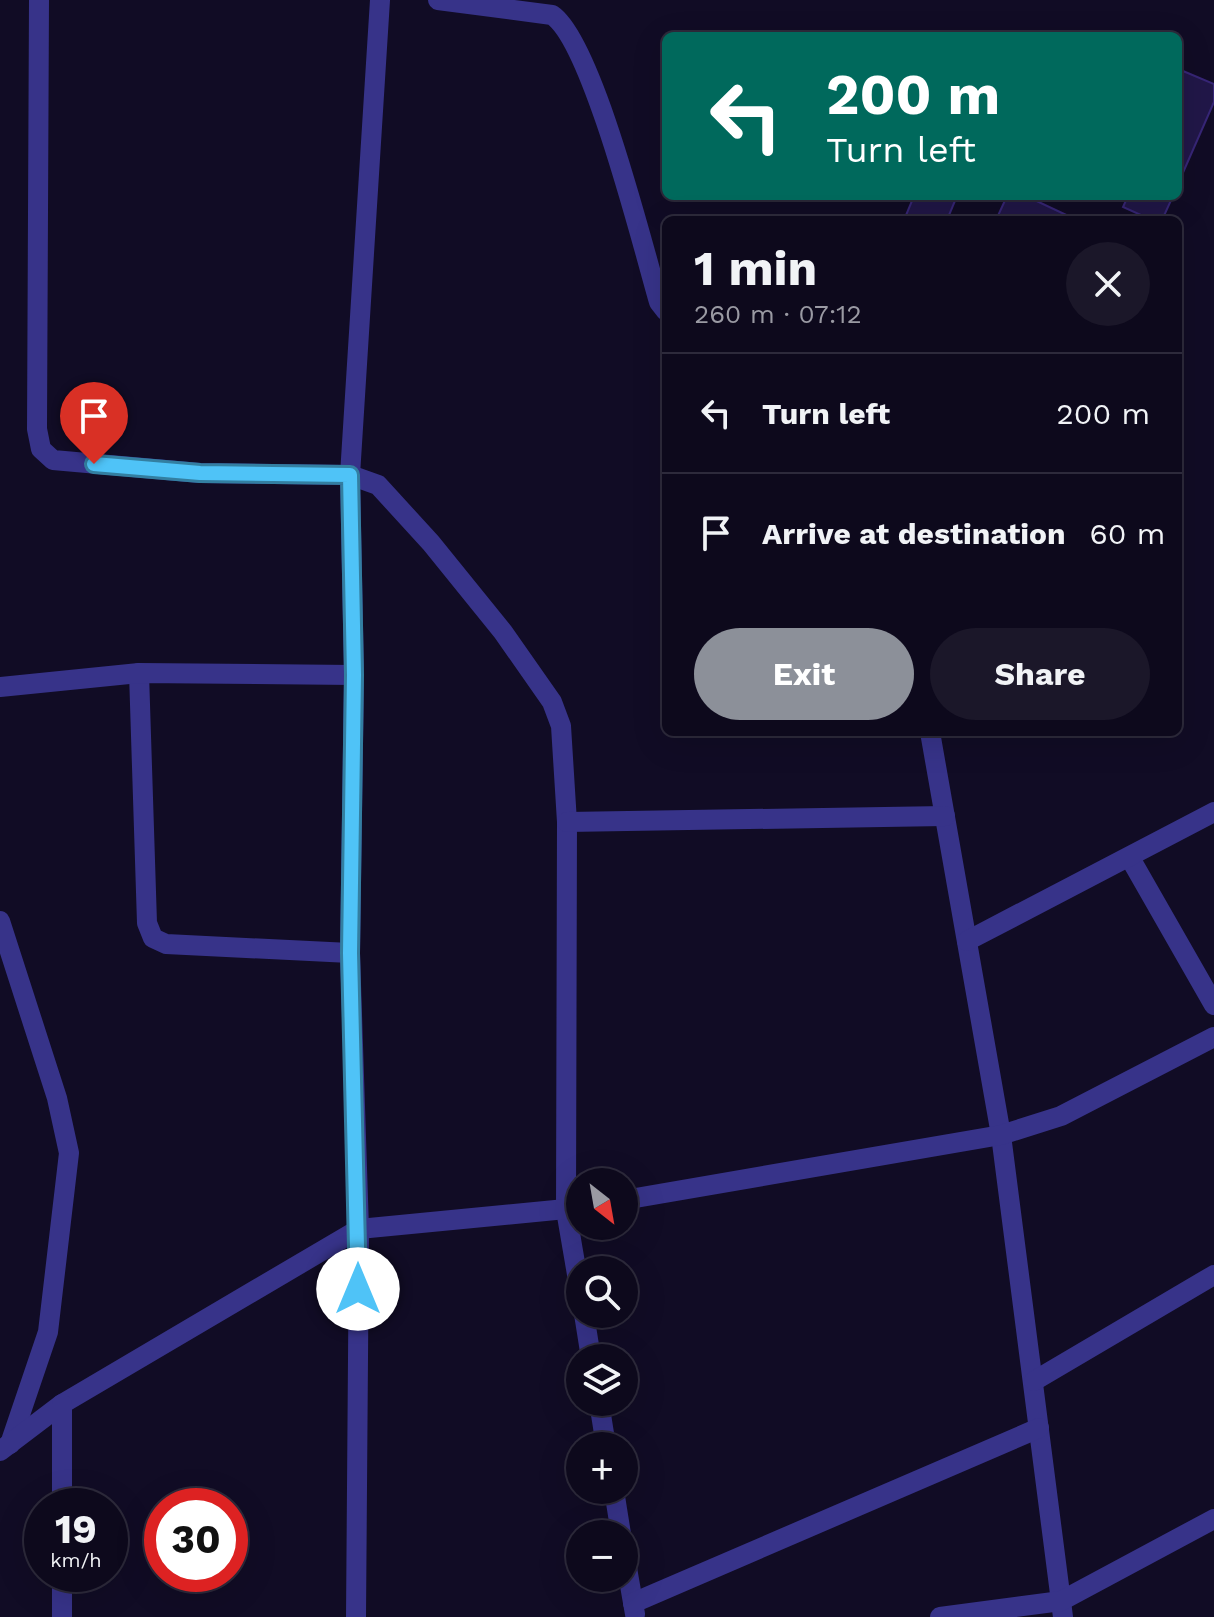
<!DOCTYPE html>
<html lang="en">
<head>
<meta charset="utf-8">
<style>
	:root { --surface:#0d091c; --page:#1b1729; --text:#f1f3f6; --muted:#9a9aa3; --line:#2d2a3b; --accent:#8c9099 }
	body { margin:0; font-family:"Work Sans",sans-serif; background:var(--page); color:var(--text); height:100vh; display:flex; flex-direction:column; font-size:30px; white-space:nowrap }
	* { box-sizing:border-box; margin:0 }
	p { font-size:26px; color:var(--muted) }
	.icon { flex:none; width:44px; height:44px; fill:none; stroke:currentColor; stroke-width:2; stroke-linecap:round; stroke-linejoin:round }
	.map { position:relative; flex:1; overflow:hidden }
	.panel { position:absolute; left:662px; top:216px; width:520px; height:520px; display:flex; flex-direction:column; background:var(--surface); border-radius:12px; box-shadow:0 8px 32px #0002,0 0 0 2px var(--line) }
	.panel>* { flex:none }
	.hud { position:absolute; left:662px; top:32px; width:520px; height:168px; border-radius:12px; box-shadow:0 8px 32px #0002,0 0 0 2px var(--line); background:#00695c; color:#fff; overflow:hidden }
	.needle { width:52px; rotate:149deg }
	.fabs { position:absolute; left:566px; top:1168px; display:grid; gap:16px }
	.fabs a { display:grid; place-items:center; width:72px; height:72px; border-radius:50%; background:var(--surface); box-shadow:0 8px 32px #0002,0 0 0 2px var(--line); font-size:40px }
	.speed { position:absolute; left:24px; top:1488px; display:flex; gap:16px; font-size:40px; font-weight:700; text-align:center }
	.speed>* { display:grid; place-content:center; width:104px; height:104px; border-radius:50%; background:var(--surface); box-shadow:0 8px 32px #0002,0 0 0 2px var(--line); line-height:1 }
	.speed small { font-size:20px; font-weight:400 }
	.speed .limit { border:12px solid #d22; background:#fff; color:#111 }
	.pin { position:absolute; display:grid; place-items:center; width:68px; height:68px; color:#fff; margin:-82px -34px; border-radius:50% 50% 50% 0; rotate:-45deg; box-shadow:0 0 8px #0007 }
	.pin .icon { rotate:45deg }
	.me { position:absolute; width:88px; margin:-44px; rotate:0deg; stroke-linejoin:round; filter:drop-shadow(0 0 6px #0008) }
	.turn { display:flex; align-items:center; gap:28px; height:168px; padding:0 32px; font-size:36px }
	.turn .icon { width:104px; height:104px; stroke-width:2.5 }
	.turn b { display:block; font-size:56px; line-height:68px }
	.round { display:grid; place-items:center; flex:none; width:84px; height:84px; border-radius:42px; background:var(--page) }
	.head { display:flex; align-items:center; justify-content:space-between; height:136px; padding:0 32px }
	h1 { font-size:48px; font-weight:700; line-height:60px }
	.action { display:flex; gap:16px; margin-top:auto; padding:16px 32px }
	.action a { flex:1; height:92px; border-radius:48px; background:var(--accent); color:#fff; font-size:32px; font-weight:700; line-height:92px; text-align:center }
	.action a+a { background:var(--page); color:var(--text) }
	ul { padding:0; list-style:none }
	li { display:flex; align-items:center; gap:24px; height:120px; padding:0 32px; border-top:2px solid var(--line) }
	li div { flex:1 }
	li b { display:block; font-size:30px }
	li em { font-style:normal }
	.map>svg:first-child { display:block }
	.building { fill:#211748; stroke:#372676; stroke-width:2 }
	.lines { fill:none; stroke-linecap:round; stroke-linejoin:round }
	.minor { stroke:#373389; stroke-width:20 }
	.route-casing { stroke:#337fa1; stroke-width:20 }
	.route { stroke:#4fc3f7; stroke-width:14 }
</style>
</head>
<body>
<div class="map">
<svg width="1214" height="1617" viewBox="0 0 1214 1617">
	<rect width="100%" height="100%" fill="#110c25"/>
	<!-- building -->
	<g class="building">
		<polygon points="1183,71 1214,84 1214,102 1178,184 1178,81"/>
		<polygon points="914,196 957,196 947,220 904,220"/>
		<polygon points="1007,196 1026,196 1077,220 996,220"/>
		<polygon points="1128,196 1173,196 1162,220 1152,220 1123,207"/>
	</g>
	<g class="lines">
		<!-- minor -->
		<g class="minor">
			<polyline points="39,0 37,429 41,449 53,460 200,473 350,475 378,485 431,543 503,632 552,702 561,726 567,822 566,1210 580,1292"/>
			<path d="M438 0 552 15C592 41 643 247 659 302L666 311"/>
			<polyline points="139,673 147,923 153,938 166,944 350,953"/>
			<polyline points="0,687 139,673 354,675"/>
			<polyline points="930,732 1001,1135 1063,1617"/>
			<polyline points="567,822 945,816"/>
			<polyline points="1130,858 1214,1005"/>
			<polyline points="0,921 57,1098 69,1153 48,1332 10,1444"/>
			<polyline points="967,941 1214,812"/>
			<polyline points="624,1200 1001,1135 1061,1116 1214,1037"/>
			<polyline points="584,1314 591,1358"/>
			<polyline points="1034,1381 1214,1275"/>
			<polyline points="599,1402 606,1446"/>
			<polyline points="0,1451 62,1404 359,1229 576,1208"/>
			<polyline points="614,1490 621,1534"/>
			<polyline points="62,1506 62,1404"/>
			<polyline points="624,1551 635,1614"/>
			<polyline points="633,1603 1039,1428"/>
			<polyline points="62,1617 62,1574"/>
			<polyline points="356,1617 359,1229 350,953 354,675 350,475 380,0"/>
			<polyline points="940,1617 1061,1601 1214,1519"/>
		</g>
	</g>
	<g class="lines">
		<!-- route casing -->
		<g class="route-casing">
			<polyline id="route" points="94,464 200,473 350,475 354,675 350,953 358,1289"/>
		</g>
		<!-- route -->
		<use href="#route" class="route"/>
	</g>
</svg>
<div class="fabs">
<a><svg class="needle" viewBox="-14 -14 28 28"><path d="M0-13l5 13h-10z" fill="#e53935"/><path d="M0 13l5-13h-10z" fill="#9a9aa3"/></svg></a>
<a><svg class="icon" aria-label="search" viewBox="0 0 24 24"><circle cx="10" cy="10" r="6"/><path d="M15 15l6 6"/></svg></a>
<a><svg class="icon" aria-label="layers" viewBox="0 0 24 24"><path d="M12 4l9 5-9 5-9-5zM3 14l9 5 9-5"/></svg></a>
<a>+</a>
<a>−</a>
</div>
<div class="speed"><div>19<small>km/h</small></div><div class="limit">30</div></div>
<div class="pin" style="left:94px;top:464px;background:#d93025"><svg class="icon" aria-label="arrive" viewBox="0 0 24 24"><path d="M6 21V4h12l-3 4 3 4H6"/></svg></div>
<svg class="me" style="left:358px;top:1289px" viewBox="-20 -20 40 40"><circle r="19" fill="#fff"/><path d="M0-13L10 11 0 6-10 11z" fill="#4fc3f7"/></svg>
<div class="hud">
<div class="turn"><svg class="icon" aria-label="left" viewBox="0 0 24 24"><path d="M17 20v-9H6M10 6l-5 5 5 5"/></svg><div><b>200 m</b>Turn left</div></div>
</div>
<section class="panel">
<div class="head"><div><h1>1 min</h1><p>260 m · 07:12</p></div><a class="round"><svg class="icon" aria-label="close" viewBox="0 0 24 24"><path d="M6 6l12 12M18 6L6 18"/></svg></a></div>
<ul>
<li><svg class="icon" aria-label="left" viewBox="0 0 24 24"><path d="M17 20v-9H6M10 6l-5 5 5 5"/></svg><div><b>Turn left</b></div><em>200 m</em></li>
<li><svg class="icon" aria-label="arrive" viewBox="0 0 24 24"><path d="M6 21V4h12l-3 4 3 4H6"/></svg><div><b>Arrive at destination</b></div><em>60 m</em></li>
</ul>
<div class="action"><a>Exit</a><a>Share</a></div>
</section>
</div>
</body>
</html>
